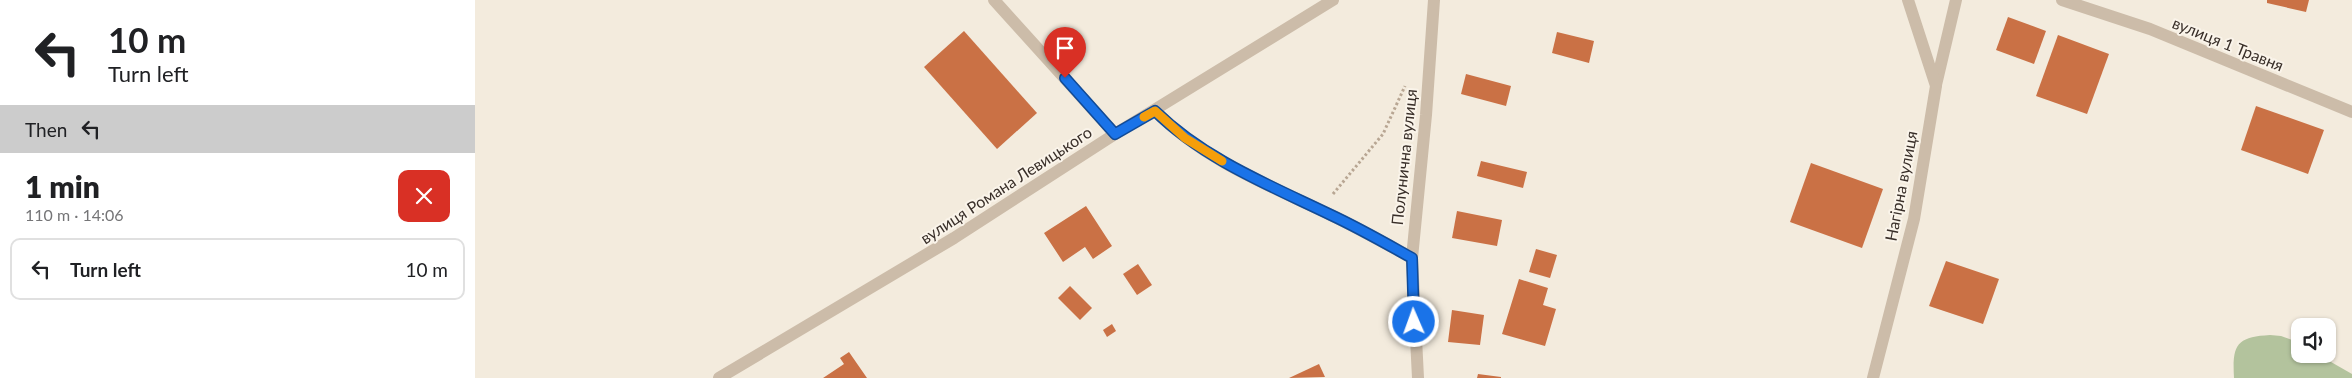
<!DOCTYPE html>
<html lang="en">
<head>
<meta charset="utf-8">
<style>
	:root { --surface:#fff; --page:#f2f2f2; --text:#202124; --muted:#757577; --line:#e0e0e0 }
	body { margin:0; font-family:Lato,sans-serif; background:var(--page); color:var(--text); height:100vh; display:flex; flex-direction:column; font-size:19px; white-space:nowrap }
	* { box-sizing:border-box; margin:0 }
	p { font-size:16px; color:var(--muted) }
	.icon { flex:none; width:28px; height:28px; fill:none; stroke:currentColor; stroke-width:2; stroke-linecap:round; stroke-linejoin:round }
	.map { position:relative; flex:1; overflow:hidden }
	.panel { display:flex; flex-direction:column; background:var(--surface); width:475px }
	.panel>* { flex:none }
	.hud { background:#fff; color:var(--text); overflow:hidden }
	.buttons { position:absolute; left:1816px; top:318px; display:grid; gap:10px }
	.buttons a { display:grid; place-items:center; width:45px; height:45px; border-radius:10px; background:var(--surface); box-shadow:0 1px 4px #0004; font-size:25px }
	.pin { position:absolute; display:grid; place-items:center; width:42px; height:42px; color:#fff; margin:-51px -21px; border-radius:50% 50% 50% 0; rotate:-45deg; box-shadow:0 0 5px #0007 }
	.pin .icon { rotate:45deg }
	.me { position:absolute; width:55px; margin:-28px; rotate:358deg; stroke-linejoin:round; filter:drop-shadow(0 0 4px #0008) }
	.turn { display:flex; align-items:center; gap:18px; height:105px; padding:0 25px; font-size:22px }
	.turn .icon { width:65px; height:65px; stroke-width:2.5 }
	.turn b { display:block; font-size:35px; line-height:42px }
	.then { display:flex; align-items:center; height:48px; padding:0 25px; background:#0003; gap:10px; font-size:19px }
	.round { display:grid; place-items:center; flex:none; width:52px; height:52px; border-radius:10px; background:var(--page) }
	.head { display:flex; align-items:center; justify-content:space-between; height:85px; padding:0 25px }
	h1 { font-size:30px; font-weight:800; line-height:38px }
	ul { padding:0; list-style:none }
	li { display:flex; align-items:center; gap:15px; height:62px; margin:0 10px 8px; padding:0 15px; border:2px solid var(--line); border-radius:10px }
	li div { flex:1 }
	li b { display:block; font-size:19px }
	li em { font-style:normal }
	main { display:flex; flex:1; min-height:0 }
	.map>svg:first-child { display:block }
	.green { fill:#b3c39d }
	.building { fill:#ca7145 }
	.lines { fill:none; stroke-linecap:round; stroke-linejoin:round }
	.path { stroke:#b8a693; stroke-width:3; stroke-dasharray:2.5 2.5; stroke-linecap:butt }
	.minor { stroke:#ccbca9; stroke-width:12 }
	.route-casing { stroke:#114b97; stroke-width:12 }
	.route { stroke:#1a73e8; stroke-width:9 }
	.slow { stroke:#f59e0b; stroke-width:9 }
	.labels { text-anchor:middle; stroke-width:4; stroke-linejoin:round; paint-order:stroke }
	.street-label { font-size:16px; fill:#392f29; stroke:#faf4ea }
</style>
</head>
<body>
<main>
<section class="panel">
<div class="hud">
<div class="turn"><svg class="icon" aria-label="left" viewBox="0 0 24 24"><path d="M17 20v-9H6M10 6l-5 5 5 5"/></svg><div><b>10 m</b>Turn left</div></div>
<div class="then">Then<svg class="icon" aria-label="left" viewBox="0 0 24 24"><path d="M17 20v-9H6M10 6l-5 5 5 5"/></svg></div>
</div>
<div class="head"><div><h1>1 min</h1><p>110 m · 14:06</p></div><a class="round" style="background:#d93025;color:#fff"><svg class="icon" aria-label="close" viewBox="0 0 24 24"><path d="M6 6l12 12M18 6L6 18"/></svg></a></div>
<ul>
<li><svg class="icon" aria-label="left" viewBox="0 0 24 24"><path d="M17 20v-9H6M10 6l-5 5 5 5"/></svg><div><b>Turn left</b></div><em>10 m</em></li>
</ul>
</section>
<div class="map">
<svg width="1877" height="378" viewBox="0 0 1877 378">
	<rect width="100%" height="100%" fill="#f3ebdd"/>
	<!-- green -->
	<path class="green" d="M1795 335 1806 336 1825 343V354H1842L1877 374V378H1759C1757 344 1762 337 1795 335Z"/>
	<!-- building -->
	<g class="building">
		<polygon points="1792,0 1834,0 1831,12 1792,3"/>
		<polygon points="1533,17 1571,31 1559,64 1521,50"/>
		<polygon points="489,31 562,113 522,149 449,67"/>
		<polygon points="1082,32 1119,41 1114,63 1077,53"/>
		<polygon points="1583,35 1634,54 1612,114 1561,96"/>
		<polygon points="991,74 1036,86 1031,106 986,94"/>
		<polygon points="1781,106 1849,130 1833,174 1766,150"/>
		<polygon points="1006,161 1052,172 1048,188 1002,176"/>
		<polygon points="1336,163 1408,189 1387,248 1315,222"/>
		<polygon points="611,206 637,246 618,259 610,247 588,262 569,233"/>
		<polygon points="982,211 1027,220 1022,246 977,238"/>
		<polygon points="1061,249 1082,255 1075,278 1054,272"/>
		<polygon points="1471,261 1524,279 1508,324 1454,306"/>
		<polygon points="663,264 677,285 662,295 648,274"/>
		<polygon points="1044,279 1073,288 1068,305 1081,309 1070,346 1027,334"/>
		<polygon points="595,286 617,308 605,320 583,298"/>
		<polygon points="977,310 1009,315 1005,345 973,342"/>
		<polygon points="637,324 641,331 632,337 628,330"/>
		<polygon points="374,352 392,378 348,378 369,364 365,358"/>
		<polygon points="844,364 850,377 814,378"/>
		<polygon points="1003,374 1026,377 1026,378 1002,378"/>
	</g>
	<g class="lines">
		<!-- path -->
		<polyline class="path" points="858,194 908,134 930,86"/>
		<!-- minor -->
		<g class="minor">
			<polyline points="519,0 640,134"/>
			<polyline points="1587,0 1675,29 1877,112"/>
			<polyline points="1461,85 1481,0"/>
			<path d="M680 111C729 160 794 185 856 215 883 228 910 243 937 258"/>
			<polyline points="244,378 479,238 640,134 858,0"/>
			<polyline points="943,378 937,258 951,115 959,0"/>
			<polyline points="1398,378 1439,219 1461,86 1433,0"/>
		</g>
	</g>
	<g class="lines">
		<!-- route casing -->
		<g class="route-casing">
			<path id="route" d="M590 78 640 134 680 111C729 159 794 185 856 215 884 228 910 243 937 258L939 322"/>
		</g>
		<!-- route -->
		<use href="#route" class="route"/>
		<!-- slow -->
		<polyline class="slow" points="669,117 680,111 710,138 747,161"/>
	</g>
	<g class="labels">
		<!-- street labels -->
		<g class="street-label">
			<text transform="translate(1753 44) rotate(22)" y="6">вулиця 1 Травня</text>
			<text transform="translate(929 157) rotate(-84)" y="6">Полунична вулиця</text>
			<text transform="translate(531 185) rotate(-33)" y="6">вулиця Романа Левицького</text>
			<text transform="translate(1426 186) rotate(-79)" y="6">Нагірна вулиця</text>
		</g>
	</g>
</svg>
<div class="buttons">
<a><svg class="icon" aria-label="sound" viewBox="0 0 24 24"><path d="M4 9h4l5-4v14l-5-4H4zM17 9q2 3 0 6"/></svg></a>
</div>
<div class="pin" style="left:590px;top:78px;background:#d93025"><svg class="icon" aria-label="arrive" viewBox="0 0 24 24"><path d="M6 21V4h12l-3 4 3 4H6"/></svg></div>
<svg class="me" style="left:939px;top:322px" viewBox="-20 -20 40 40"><circle r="17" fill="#1a73e8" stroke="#fff" stroke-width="3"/><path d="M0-11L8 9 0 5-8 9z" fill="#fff"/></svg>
</div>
</main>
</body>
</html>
